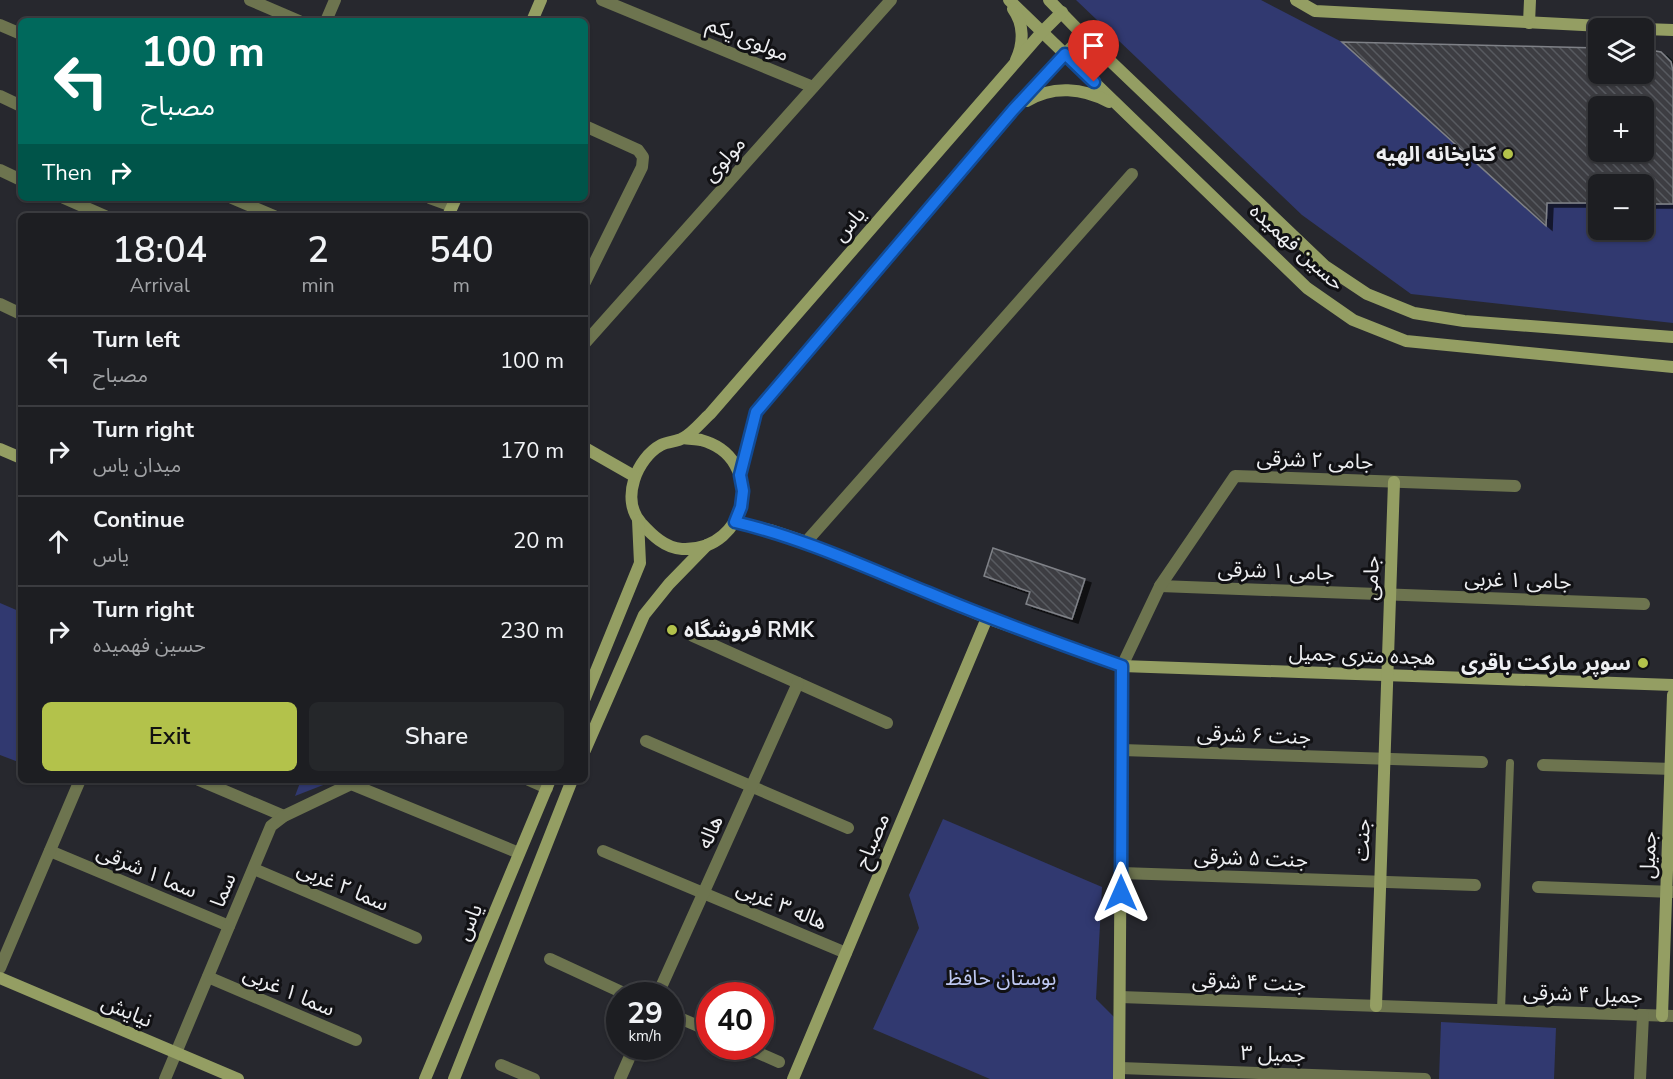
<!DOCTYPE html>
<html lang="en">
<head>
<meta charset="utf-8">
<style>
	:root { --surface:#1d1e22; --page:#25272a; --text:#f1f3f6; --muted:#a0a2a5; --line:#3b3c40; --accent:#b3c24b }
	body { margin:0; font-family:"Nunito Sans","Noto Sans Arabic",sans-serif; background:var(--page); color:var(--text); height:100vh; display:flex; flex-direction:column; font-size:22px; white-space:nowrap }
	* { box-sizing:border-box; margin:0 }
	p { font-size:20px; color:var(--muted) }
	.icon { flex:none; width:33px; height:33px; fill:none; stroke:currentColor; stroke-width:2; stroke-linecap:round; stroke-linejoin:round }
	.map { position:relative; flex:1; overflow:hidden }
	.side { position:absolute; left:18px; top:213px; width:570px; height:570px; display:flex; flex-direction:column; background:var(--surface); border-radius:9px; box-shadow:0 2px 4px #0004,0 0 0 2px var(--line) }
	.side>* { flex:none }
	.guide { position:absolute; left:18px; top:18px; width:570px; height:183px; border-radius:9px; box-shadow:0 2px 4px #0004,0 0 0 2px var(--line); background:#00695c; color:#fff; overflow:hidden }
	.tools { position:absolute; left:1588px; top:18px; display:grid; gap:12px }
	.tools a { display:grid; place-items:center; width:66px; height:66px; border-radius:9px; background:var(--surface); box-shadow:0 2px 4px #0004,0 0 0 2px var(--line); font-size:30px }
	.speed { position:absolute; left:606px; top:982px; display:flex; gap:12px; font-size:30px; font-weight:700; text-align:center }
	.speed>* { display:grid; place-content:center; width:78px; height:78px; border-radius:50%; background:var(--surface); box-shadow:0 2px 4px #0004,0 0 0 2px var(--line); line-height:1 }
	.speed small { font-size:15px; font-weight:400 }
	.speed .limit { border:9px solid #d22; background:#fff; color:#111 }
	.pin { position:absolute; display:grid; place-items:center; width:51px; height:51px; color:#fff; margin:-62px -26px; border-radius:50% 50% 50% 0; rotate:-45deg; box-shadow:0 0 6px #0007 }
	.pin .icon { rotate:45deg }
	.me { position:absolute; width:66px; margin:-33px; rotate:0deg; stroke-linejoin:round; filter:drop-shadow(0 0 4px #0008) }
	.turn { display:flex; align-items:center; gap:21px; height:126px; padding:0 24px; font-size:27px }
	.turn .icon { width:78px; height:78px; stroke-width:2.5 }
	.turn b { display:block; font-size:42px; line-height:51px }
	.then { display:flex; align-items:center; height:57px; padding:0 24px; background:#0003; gap:12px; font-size:22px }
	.eta { display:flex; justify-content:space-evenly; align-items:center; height:102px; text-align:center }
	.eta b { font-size:36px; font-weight:600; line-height:42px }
	.button { display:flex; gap:12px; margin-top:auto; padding:12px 24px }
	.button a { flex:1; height:69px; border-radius:9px; background:var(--accent); color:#111; font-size:24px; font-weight:600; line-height:69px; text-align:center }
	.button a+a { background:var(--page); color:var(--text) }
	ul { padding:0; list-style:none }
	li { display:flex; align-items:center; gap:18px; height:90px; padding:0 24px; border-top:2px solid var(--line) }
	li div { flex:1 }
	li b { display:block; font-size:22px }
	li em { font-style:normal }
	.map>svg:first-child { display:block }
	.green { fill:#313970 }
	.building { fill:url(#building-back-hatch); stroke:#7f8187; stroke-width:1.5; fill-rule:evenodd; filter:url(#shadow) }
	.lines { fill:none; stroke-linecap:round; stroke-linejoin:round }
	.lane { stroke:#6d744f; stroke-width:8 }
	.street { stroke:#6d744f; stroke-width:12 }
	.secondary { stroke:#949e63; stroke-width:12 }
	.route-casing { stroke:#114b97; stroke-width:15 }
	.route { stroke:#1a73e8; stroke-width:10 }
	.poi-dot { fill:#b3c24b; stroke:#111114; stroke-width:2 }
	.labels { text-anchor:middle; stroke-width:6; stroke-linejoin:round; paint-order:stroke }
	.street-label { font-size:21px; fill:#eeeff2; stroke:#111114 }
	.poi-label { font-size:21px; font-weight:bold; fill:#eeeff2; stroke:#111114; text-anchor:end }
	.park-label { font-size:21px; fill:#bdc7f1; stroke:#111114 }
</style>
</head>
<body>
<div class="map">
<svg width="1673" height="1079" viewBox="0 0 1673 1079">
	<defs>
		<pattern id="building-back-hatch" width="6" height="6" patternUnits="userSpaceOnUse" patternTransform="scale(1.5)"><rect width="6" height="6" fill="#3c3e43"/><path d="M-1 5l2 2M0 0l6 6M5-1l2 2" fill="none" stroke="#585a5f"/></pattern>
		<filter id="shadow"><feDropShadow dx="6" dy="4" stdDeviation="0" flood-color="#0009"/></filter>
	</defs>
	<rect width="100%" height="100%" fill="#27282e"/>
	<!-- green -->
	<g class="green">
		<polygon points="1076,0 1261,0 1342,42 1546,226 1547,203 1599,203 1599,230 1644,230 1644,204 1673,204 1673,323 1411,294 1302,215"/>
		<polygon points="0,603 21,612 21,763 0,755"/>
		<polygon points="301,780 336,780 295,796"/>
		<polygon points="943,819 1102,887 1096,999 1115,1018 1113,1079 990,1079 873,1029 919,928 909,895"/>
		<polygon points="1441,1022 1556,1028 1554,1079 1439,1079"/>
	</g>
	<!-- building -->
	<g class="building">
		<path d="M1342 42 1599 48V74H1644V49L1661 52 1671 62 1673 71V204H1644V184H1599V203H1547L1546 226ZM1599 106H1644V152H1599Z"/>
		<polygon points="993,548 1085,579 1072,619 1026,604 1030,592 984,576"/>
	</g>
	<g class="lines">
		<!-- lane -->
		<polyline class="lane" points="1501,1010 1510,763"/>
		<!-- street -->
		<g class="street">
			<polyline points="250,0 299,21"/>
			<polyline points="602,0 813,87"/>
			<polyline points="326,21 335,0"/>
			<polyline points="0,25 21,34"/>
			<polyline points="0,96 21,106"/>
			<polyline points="585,126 638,150 643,157 642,167 585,282"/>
			<polyline points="0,170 21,180"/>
			<polyline points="64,198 105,216"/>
			<polyline points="232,198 274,216"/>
			<polyline points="430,198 452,206"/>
			<polyline points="0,304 21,314"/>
			<polyline points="585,343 891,0"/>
			<polyline points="806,542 1132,174"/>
			<polyline points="1160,586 1644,604"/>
			<polyline points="693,636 887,723"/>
			<polyline points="1122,666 1160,586 1235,476 1515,486"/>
			<polyline points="646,741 848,828"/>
			<polyline points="1122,750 1482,762"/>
			<polyline points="1543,765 1673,769"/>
			<polyline points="199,780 284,816"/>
			<polyline points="529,780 547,788"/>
			<polyline points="50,851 229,926"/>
			<polyline points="603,851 846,953"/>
			<polyline points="254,869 416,938"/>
			<polyline points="1121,873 1475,885"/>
			<polyline points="1538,887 1673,892"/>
			<polyline points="550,959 630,996"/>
			<polyline points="0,968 80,780"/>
			<polyline points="208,977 356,1040"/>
			<polyline points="657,996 798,683"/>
			<polyline points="1120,997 1673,1016"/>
			<polyline points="670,1014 710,1031"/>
			<polyline points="745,1047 779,1062"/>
			<polyline points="501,1065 534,1079"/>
			<polyline points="1120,1068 1425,1079"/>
			<polyline points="165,1079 271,826 284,816 351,784 519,853"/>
			<polyline points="620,1079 634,1047"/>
			<polyline points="1640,1079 1643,1015"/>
		</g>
		<!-- secondary -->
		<g class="secondary">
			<polyline points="1009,0 1307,288 1353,320 1406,341 1673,367"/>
			<polyline points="1049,0 1083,35 1325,266 1367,294 1414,313 1464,321 1673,337"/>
			<polyline points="1296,0 1315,11 1641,28"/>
			<path d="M1013 9C1024 24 1024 43 1016 60"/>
			<polyline points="532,21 541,0"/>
			<polyline points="1529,23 1530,0"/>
			<polyline points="1644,29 1673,30"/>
			<path d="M1027 101C1053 85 1083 88 1109 102"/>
			<polyline points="448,216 456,198"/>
			<path d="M683 438C689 439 696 439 701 440 766 457 750 552 682 549 665 548 652 535 641 523 620 499 637 458 661 445 668 441 677 442 683 438 693 433 702 421 710 414L1042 32 1062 12"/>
			<polyline points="585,448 634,476"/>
			<polyline points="0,449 21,458"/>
			<polyline points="740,475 756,412 1013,110 1083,35"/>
			<polyline points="735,522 770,530 806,542 987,618 1122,666 1673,685"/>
			<polyline points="585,698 640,563 638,520"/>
			<polyline points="585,750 644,615 669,584 707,545"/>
			<polyline points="0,978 238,1079"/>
			<polyline points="1376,1006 1394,482"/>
			<polyline points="1662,1016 1673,695"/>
			<polyline points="425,1079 550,780"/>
			<polyline points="454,1079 572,780"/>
			<polyline points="793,1079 987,618"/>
			<polyline points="1119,1079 1122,666"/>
		</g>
	</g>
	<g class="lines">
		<!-- route casing -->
		<g class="route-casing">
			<path id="route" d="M1094 82 1065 54 1013 110 756 412 740 475 743 491 741 507 735 522C803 538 865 567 929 593 993 620 1057 643 1122 666L1121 893"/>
		</g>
		<!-- route -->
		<use href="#route" class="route"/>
	</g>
	<!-- markers -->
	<g class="poi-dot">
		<circle cx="1508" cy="154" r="6"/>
		<circle cx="672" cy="630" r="6"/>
		<circle cx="1643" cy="663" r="6"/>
	</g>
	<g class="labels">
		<!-- street labels -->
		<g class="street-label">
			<text transform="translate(748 39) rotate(22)" y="7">مولوی یکم</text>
			<text transform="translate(724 159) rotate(-48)" y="7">مولوی</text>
			<text transform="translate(849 224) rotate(-49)" y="7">یاس</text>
			<text transform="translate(1297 247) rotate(42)" y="7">حسین فهمیده</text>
			<text transform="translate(1315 460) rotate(2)" y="7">جامی ۲ شرقی</text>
			<text transform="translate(1276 571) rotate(2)" y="7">جامی ۱ شرقی</text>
			<text transform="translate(1371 578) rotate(-88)" y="7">جامی</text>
			<text transform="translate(1518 580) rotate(2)" y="7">جامی ۱ غربی</text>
			<text transform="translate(1362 655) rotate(2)" y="7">هجده متری جمیل</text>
			<text transform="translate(1254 735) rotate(2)" y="7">جنت ۶ شرقی</text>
			<text transform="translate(710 832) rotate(-66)" y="7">هاله</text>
			<text transform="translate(1362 840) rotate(-88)" y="7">جنت</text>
			<text transform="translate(872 841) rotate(-67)" y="7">مصباح</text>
			<text transform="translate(1648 855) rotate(-88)" y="7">جمیل</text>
			<text transform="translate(1251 858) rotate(2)" y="7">جنت ۵ شرقی</text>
			<text transform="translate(147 871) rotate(23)" y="7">سما ۱ شرقی</text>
			<text transform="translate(343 886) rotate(23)" y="7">سما ۲ غربی</text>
			<text transform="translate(223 890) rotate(-67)" y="7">سما</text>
			<text transform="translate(782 905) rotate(23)" y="7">هاله ۳ غربی</text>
			<text transform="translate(469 922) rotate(-67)" y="7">یاس</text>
			<text transform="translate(1249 982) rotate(2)" y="7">جنت ۴ شرقی</text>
			<text transform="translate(289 991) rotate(23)" y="7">سما ۱ غربی</text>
			<text transform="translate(1583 994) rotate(2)" y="7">جمیل ۴ شرقی</text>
			<text transform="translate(127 1011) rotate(23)" y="7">نیایش</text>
			<text transform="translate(1273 1054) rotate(2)" y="7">جمیل ۳</text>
		</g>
		<!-- poi labels -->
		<g class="poi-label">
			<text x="1496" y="161">کتابخانه الهیه</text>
			<text x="684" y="637" text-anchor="start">فروشگاه RMK</text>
			<text x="1631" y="670">سوپر مارکت باقری</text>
		</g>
		<!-- park labels -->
		<g class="park-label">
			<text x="1001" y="985">بوستان حافظ</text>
		</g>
	</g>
</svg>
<div class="tools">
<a><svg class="icon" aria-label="layers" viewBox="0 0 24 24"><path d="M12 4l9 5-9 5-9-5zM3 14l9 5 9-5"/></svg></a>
<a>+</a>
<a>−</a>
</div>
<div class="speed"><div>29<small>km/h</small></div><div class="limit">40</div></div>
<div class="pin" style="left:1094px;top:82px;background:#d93025"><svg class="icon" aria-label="arrive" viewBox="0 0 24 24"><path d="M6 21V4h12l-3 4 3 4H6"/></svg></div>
<svg class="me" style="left:1121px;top:893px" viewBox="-20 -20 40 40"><path d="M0-17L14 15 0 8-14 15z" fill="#1a73e8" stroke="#fff" stroke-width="4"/></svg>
<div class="guide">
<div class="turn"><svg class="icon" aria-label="left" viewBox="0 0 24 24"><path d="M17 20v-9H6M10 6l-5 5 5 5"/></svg><div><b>100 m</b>مصباح</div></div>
<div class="then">Then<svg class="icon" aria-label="right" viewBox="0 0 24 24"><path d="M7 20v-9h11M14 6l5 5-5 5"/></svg></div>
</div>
<section class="side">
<div class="eta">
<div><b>18:04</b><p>Arrival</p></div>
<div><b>2</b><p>min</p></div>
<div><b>540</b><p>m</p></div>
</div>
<ul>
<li><svg class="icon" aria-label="left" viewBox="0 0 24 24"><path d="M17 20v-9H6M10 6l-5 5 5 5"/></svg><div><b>Turn left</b><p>مصباح</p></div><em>100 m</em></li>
<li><svg class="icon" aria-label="right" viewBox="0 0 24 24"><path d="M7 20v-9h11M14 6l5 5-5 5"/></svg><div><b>Turn right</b><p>میدان یاس</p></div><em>170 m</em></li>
<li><svg class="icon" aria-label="ahead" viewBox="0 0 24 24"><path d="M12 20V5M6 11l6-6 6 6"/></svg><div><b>Continue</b><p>یاس</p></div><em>20 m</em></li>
<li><svg class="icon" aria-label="right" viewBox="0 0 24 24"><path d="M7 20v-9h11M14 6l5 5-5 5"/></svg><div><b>Turn right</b><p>حسین فهمیده</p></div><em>230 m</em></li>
</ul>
<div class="button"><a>Exit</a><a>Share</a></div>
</section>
</div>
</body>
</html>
